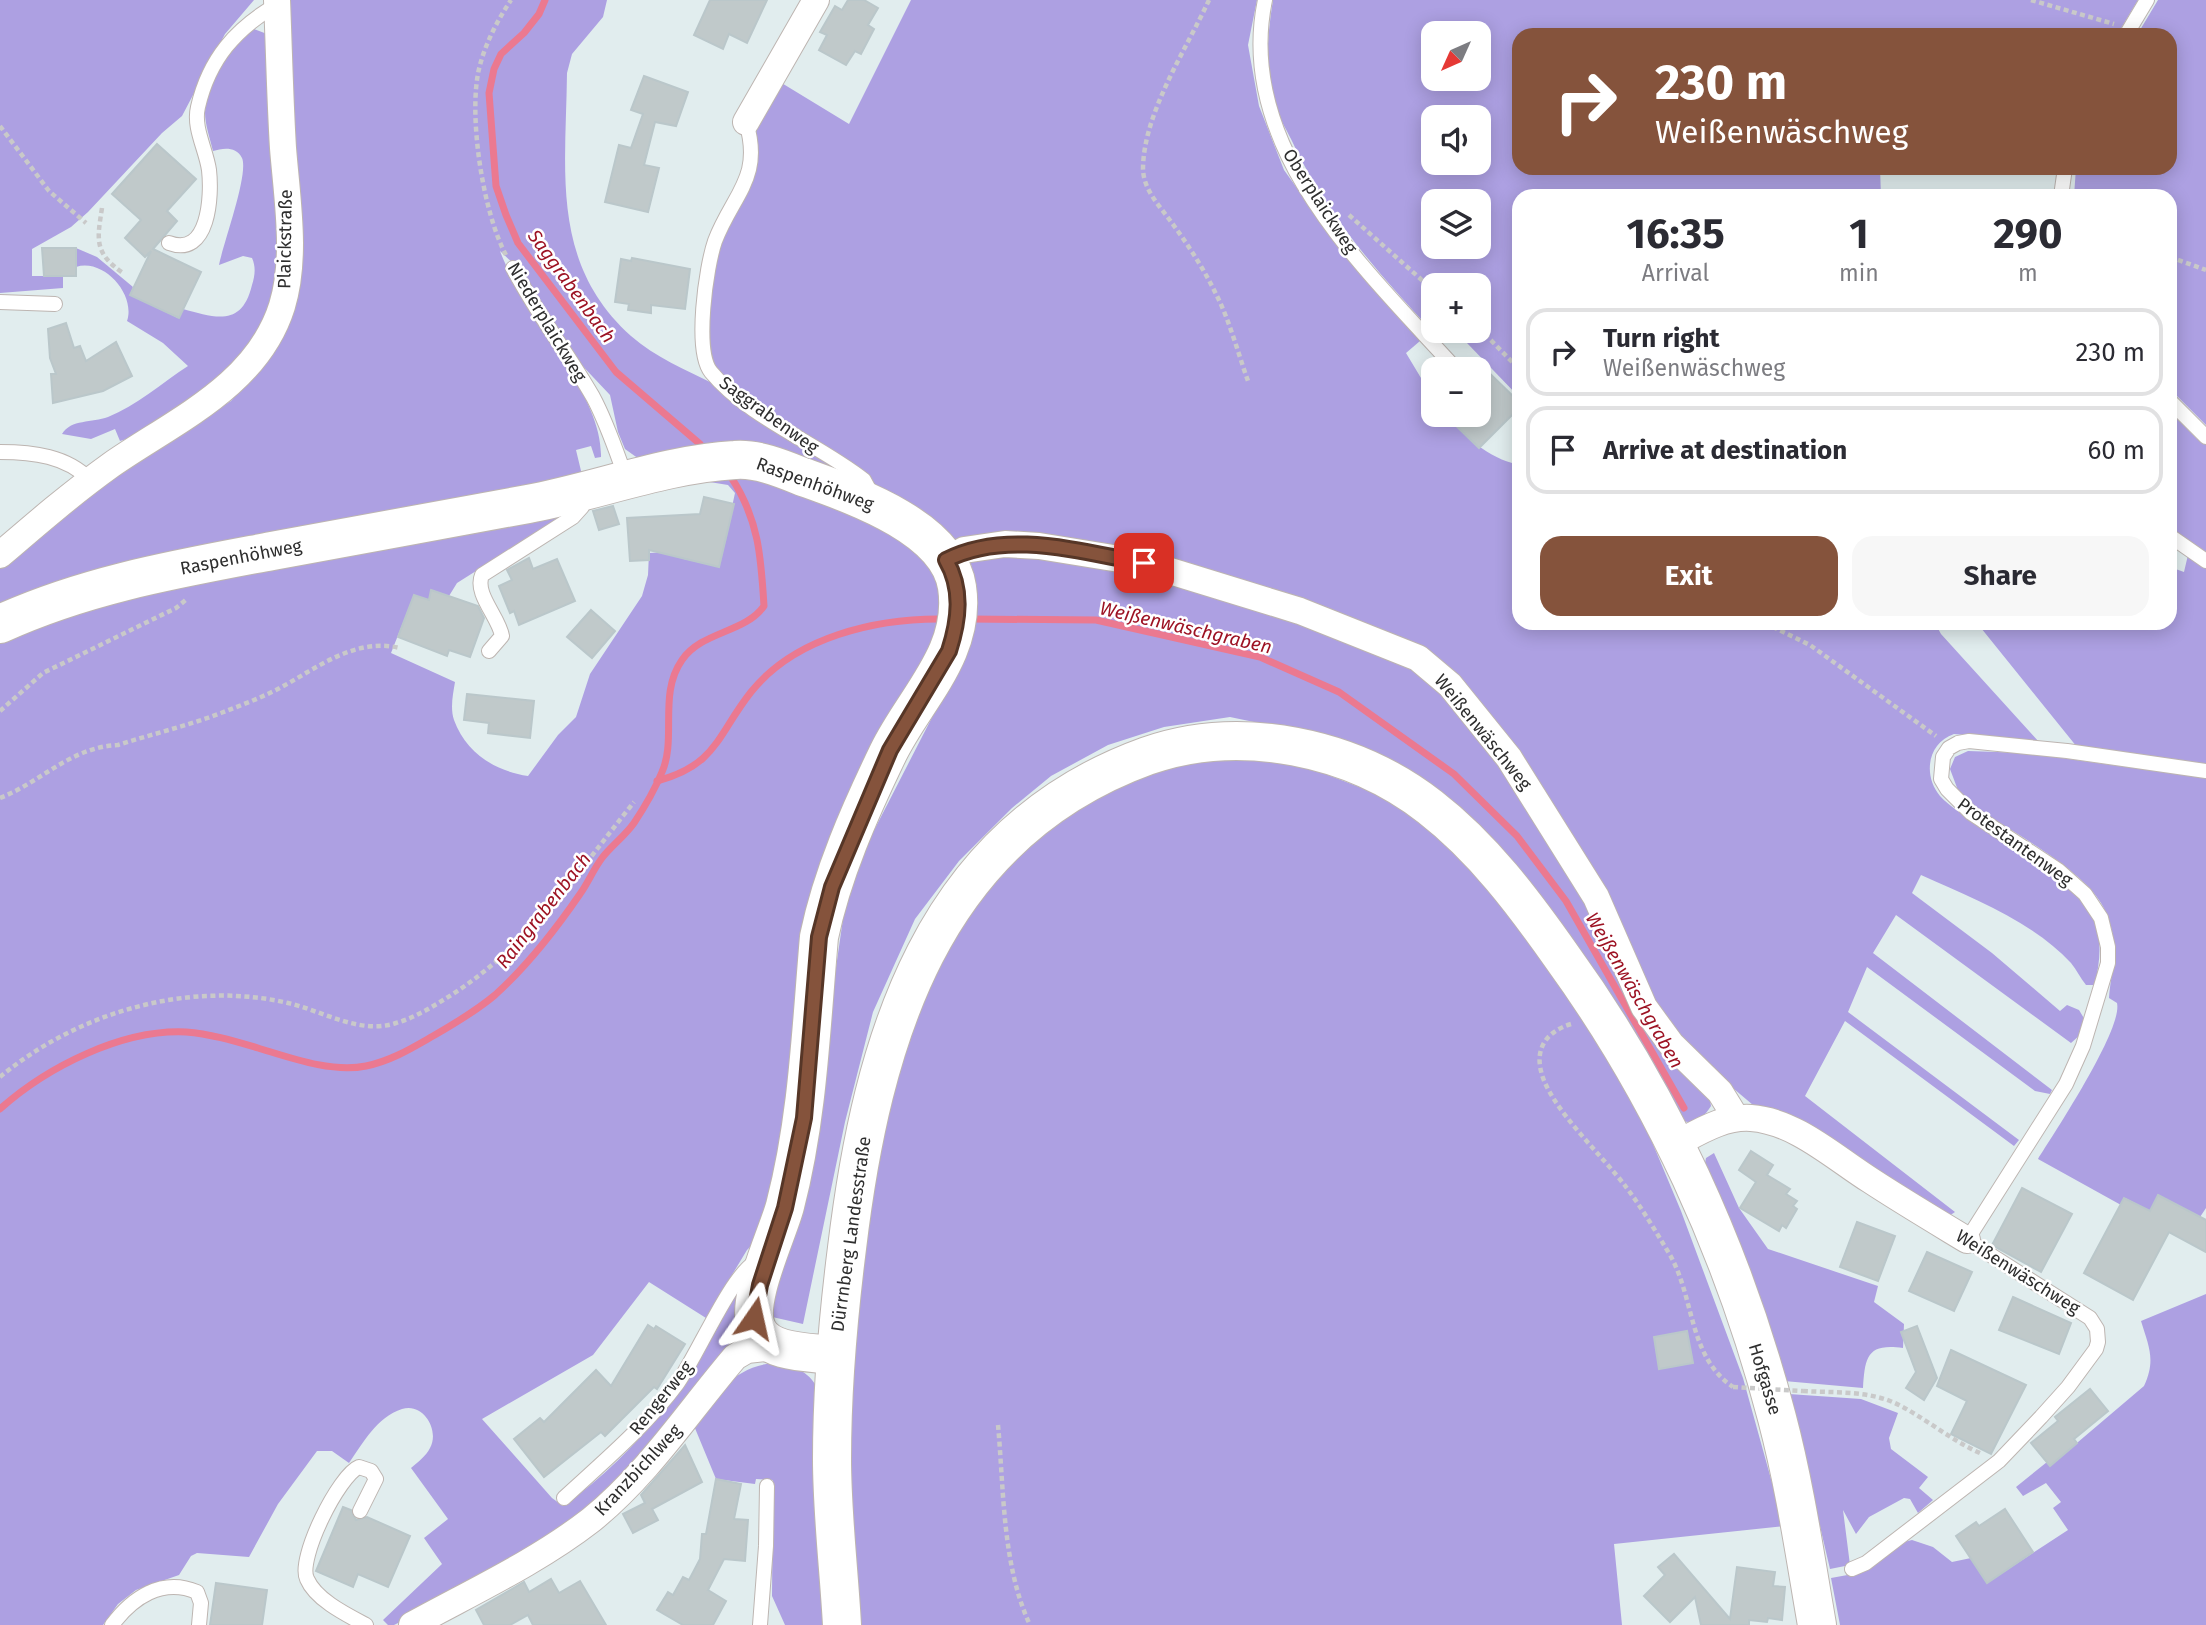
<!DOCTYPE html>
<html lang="en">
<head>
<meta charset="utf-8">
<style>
	:root { --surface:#fff; --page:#f7f7f7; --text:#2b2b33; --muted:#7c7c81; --line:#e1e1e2; --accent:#85533c }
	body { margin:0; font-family:"Fira Sans",sans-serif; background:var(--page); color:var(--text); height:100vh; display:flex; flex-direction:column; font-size:26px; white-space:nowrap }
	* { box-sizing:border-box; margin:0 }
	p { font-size:23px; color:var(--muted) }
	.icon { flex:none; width:38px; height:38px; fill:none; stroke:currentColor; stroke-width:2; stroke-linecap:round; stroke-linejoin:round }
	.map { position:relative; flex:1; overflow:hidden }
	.side { position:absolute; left:1512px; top:189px; width:665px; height:441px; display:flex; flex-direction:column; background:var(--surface); border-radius:21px; box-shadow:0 4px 18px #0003 }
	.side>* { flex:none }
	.guide { position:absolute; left:1512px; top:28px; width:665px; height:147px; border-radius:21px; box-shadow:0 4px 18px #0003; background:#85533c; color:#fff; overflow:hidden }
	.needle { width:46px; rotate:225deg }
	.buttons { position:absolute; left:1421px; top:21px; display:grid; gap:14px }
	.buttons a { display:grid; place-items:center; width:70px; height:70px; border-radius:14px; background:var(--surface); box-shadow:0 4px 18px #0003; font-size:35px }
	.pin { position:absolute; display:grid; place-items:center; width:60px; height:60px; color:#fff; margin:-30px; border-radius:14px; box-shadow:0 4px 10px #0006 }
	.me { position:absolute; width:77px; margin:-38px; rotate:11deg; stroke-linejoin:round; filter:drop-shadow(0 0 5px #0008) }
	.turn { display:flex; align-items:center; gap:24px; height:147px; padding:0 28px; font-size:32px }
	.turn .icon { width:91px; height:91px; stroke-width:2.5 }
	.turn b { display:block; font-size:49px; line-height:60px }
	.eta { display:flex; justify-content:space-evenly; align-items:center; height:119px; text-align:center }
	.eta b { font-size:42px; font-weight:700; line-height:49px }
	.button { display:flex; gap:14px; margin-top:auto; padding:14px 28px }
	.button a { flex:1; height:80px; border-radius:21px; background:var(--accent); color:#fff; font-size:28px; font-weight:700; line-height:80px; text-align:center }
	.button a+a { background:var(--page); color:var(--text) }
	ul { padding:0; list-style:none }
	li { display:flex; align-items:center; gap:21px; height:88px; margin:0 14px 10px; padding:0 14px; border:4px solid var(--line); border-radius:21px }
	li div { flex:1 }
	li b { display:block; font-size:26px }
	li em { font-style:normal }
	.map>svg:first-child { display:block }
	.green { fill:#ada0e2; fill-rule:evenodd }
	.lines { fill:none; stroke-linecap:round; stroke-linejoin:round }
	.stream { stroke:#eb7990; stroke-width:7 }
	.building { fill:#c0c9ca; stroke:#bac7ca; stroke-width:2 }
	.lane-casing { stroke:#bdb5b1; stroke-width:16 }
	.street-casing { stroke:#bdb5b1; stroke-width:28 }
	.secondary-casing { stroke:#bdb5b1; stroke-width:40 }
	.path { stroke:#c9c9c9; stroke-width:4.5; stroke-dasharray:5 3.5; stroke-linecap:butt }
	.lane { stroke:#fff; stroke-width:14 }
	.street { stroke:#fff; stroke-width:26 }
	.secondary { stroke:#fff; stroke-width:38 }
	.path-bridge { stroke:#c9c9c9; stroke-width:4.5; stroke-dasharray:5 3.5; stroke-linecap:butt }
	.route-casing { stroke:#563627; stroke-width:18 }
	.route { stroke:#85533c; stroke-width:12 }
	.labels { text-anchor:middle; stroke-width:5; stroke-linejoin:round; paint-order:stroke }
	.street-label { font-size:18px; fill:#2e2e2e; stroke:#fff }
	.water-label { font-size:19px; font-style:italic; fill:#9d1324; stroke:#fff }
</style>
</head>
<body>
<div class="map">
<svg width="2206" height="1625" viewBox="0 0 2206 1625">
	<rect width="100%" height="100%" fill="#e1edee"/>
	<!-- green -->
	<g class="green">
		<polygon points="0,0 254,0 225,34 182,116 162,133 88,212 71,227 32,249 32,276 63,276 63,288 0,293"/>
		<path d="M285 0H607L603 17 572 54 567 73C566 171 550 263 631 336 655 357 686 370 714 384L707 327 718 247 756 160 755 121 780 82 849 124 911 0H1257L1248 45 1259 106 1284 170 1337 244 1420 341 1406 353 1433 398V415H1445C1468 438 1486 457 1519 465V623H1935L1941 634 2039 742 1954 734C1927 743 1923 776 1940 796 1950 807 1963 814 1975 822 2011 847 2066 875 2089 912 2104 935 2100 959 2095 985H2086C2080 978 2077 970 2071 963 2032 921 1972 898 1921 875L1912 893 1992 953 2060 1011 2067 1005 2079 1010 2085 1020 2080 1035 2071 1043 1896 915 1873 953 2052 1090 2050 1094 2035 1091 1867 967 1848 1012 2019 1140 2014 1146 1845 1021 1805 1096 1955 1212 1949 1216 1753 1105 1677 1041 1434 660 1157 556 946 546 783 478 927 554 949 603 803 990 765 1232 747 1250 706 1318 649 1282 593 1355 482 1419 552 1498 563 1506C643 1450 690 1378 736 1294L747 1281 741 1315 727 1349 703 1387 590 1512 448 1598 394 1625H388L383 1620 442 1564 424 1538 448 1519 411 1468C418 1462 426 1456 430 1448 440 1430 423 1402 402 1409 377 1417 363 1443 349 1463L332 1451H317L278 1504 249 1557 197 1553 191 1556 179 1575 136 1590 118 1604 103 1625H0V635L83 603 569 508 547 526 457 583 449 596 432 590 429 600 414 595 391 653 455 682C453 694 450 708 454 720 466 753 495 771 528 776L558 735 576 717 590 674 642 596 648 575 649 553 686 551 684 559 719 567 735 493 728 485 691 479 639 459 625 449 618 432 610 395 576 359 517 267 500 251C523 313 603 393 601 457L595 458 591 446 576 450 582 475 0 610V567L120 471 231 401 263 361 294 298Z"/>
		<path d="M1273 0H2138L2117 35H1519V168H1880L1881 196H1519V397L1467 343 1451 331H1479V285H1433V331H1443L1437 336C1380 276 1326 215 1291 139 1285 127 1277 114 1273 101 1264 68 1268 32 1273 0ZM1433 33H1479V79H1433ZM1433 117H1479V163H1433ZM1433 201H1479V247H1433Z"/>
		<polygon points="2158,0 2206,0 2206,425 2170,389 2170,196 2074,196 2076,168 2170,168 2170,35 2137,35"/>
		<path d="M254 29 267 34 278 187V274L264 326 218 383 130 438 120 441 115 429 91 439 62 434C71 419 92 423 108 417 136 406 162 383 188 366L163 343 127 321C136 295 104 258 76 267V248L97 257 133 287 130 295 178 318 183 309C216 318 242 327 252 285 255 275 256 267 252 258L243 256 219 265C223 244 249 174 242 158 236 146 223 148 213 151 210 138 205 125 205 112 205 87 231 40 254 29Z"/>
		<polygon points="2170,412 2197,439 2206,430 2206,764 2077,747 1977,623 2170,623 2170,567 2184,572 2191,542 2170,527"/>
		<path d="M1030 556 1111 566 1206 589 1387 652 1431 680 1503 764 1709 1094 1711 1106C1702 1120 1694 1125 1678 1120L1563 929 1326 737 1230 717 1164 727 1108 745 1051 776 1012 808 959 861 915 919 873 1012 845 1122 803 1324 768 1316 832 995 844 912 867 844 961 661 977 587 969 557Z"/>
		<path d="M1968 751 2026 753 2206 778V1208L2200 1217 2150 1211 2125 1198 2121 1205 2038 1159C2055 1132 2123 1029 2117 1003L2109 998C2110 981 2115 962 2114 944 2113 931 2108 914 2101 903 2081 868 2006 828 1971 805L1959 793 1950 769 1955 757Z"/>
		<polygon points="1178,760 1289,760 1401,803 1456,848 1553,967 1642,1118 1681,1211 1743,1378 1784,1526 1614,1544 1622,1625 855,1625 848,1449 849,1329 893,1072 954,926 1057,815"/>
		<path d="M1714 1153 1739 1208 1768 1249 1878 1286 1874 1302 1904 1324 1903 1348C1867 1343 1865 1357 1863 1388L1784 1381 1704 1168 1706 1158Z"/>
		<path d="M2206 1294V1625H1840L1831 1578 1853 1574 1904 1542 1912 1540 1933 1547 1952 1562 1971 1558 1987 1583 2068 1530 2053 1508 2061 1502 2046 1483 2023 1496 2016 1487 2047 1462 2051 1465 2144 1386C2156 1360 2149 1347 2141 1321Z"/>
		<path d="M774 1363C794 1366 808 1370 818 1389L829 1625H785L772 1596 773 1480 756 1479 755 1484 716 1479 692 1421C717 1394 735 1366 774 1363Z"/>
		<polygon points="1789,1394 1861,1399 1898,1413 1889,1438 1891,1449 1928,1477 1919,1488 1933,1500 1918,1513 1910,1499 1904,1498 1869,1517 1856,1534 1843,1510 1850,1565 1830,1569"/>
	</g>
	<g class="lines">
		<!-- stream -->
		<g class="stream">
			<polyline points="545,0 539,14 524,33 501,54 494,69 489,93 496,186 506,215 518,243 616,372 700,444"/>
			<polyline points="970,619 1096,620 1260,657 1339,692 1454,774 1517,836 1566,901 1684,1108"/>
			<path d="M657 781C717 765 717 735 751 692 795 637 876 618 944 619"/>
			<path d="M0 1109C47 1067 122 1029 186 1032 211 1034 234 1041 258 1048 291 1058 332 1073 366 1066 391 1061 412 1048 433 1036 454 1024 476 1011 495 995 526 967 556 929 580 894 588 883 593 870 602 858 611 846 625 836 634 823 644 808 655 789 662 772 677 738 658 694 682 660 702 631 745 633 764 606 761 557 759 520 731 477"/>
		</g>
	</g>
	<!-- building -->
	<g class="building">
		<polygon points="710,0 767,0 747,43 729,34 723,49 694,35"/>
		<polygon points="848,0 864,0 878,8 868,25 874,29 861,54 855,51 846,65 819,50 827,35 820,32 835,6 842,10"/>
		<polygon points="644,76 688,92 676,126 655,122 644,165 659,168 648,212 605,202 619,145 631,148 643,114 631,110"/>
		<polygon points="157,144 196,179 167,211 177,221 153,249 201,272 179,318 130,295 151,251 145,257 125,238 141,220 112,194"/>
		<polygon points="42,248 76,248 76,276 44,276"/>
		<polygon points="632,258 690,269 685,309 651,305 651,313 628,310 629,304 615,302 621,259 631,261"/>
		<polygon points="66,323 74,348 80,346 86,361 116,342 132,376 103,391 53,403 51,374 56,374 50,358 48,329"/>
		<polygon points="1479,363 1519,402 1519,408 1479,448 1445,415 1479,415"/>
		<polygon points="704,497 734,504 719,567 649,550 649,560 630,561 627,518 700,514"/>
		<polygon points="613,506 619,524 599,530 593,511"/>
		<polygon points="529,558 533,569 557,559 575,601 519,625 514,611 510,613 499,586 512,580 507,570"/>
		<polygon points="431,590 478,606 484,618 470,657 449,650 447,656 398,637 414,595 429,600"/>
		<polygon points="591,610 615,631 592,658 567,637"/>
		<polygon points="467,694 534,701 530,738 488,733 489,723 464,720"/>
		<polygon points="1751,1151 1773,1165 1767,1175 1790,1189 1786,1194 1797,1201 1793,1206 1797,1209 1786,1228 1782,1225 1779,1231 1740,1208 1756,1182 1739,1170"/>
		<polygon points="2022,1188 2072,1214 2041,1272 1992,1245"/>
		<polygon points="2158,1195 2206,1220 2206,1252 2169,1232 2133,1300 2084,1273 2124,1198 2150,1211"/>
		<polygon points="1857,1222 1895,1236 1878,1281 1840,1267"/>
		<polygon points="1927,1252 1972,1272 1954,1311 1909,1291"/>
		<polygon points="2013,1297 2071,1323 2059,1354 1999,1330"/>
		<polygon points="648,1325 654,1329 656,1326 685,1344 657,1389 654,1387 605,1436 601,1432 544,1477 514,1439 540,1418 544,1422 596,1370 611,1386"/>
		<polygon points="1917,1326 1937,1378 1924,1400 1906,1388 1916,1372 1901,1332"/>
		<polygon points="1687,1331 1693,1363 1659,1369 1654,1337"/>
		<polygon points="1951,1350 2026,1385 1991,1454 1951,1434 1967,1401 1937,1386"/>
		<polygon points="2090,1389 2108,1411 2074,1439 2077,1443 2050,1466 2031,1443 2058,1421 2055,1417"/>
		<polygon points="685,1445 702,1482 652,1509 658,1520 633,1533 623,1514 645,1503 641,1495"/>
		<polygon points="716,1479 741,1484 734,1519 748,1520 745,1561 724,1559 708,1590 726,1601 713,1625 683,1625 657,1610 668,1592 673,1595 683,1577 689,1580 700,1559 702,1534 706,1534"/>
		<polygon points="343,1507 351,1510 356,1520 367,1517 410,1536 388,1587 358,1574 353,1587 316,1571"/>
		<polygon points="2005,1509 2033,1552 1987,1583 1956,1536 1976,1522 1979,1526"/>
		<polygon points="1674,1554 1730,1619 1737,1567 1775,1572 1773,1586 1785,1587 1782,1620 1768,1618 1767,1622 1749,1620 1749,1625 1701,1625 1695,1597 1670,1622 1644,1596 1665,1575 1658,1567"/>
		<polygon points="551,1579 559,1593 580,1581 606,1625 533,1625 528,1615 510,1625 484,1625 476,1610 524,1582 529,1592"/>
		<polygon points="216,1583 267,1590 262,1625 210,1625"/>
	</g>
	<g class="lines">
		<!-- lane casing -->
		<g class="lane-casing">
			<g id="lane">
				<path d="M1265 0C1234 148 1365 269 1455 368"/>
				<polyline points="2126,35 2147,0"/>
				<path d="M746 122C763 178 733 194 715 241 706 267 694 351 711 372 749 418 819 444 864 480L870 491V496"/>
				<polyline points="2061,196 2065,168"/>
				<path d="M169 243C209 258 212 196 209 170 206 149 193 128 198 107 209 59 236 28 278 4"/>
				<path d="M513 268C536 313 568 353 593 397 607 423 616 451 626 478"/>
				<polyline points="0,302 55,304"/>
				<polyline points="2170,401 2206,437"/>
				<path d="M0 452C33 452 67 456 90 480"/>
				<polyline points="2170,536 2206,561"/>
				<path d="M489 651 502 636C499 617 474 594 482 575L573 517 582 507 585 495"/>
				<path d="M564 1498C603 1462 645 1427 677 1384 697 1356 730 1278 754 1263"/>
				<path d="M360 1511 376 1479 371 1471 359 1467C339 1475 297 1559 307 1579 316 1600 347 1615 366 1625"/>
				<polyline points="1852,1569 1866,1563 1999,1461 2041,1417 2068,1387 2096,1349 2098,1342 2097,1329 2090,1318 1967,1240 2066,1084 2083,1046 2108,963 2108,947 2101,918 2085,894 2058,870 1971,813 1947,789 1941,779 1943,757 1949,748 1958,743 1969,741 2067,751 2206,771"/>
				<path d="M112 1625C132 1598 162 1577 197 1592L201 1603 199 1625"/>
				<polyline points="760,1625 766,1546 767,1486"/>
			</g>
		</g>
		<!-- street casing -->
		<g class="street-casing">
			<g id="street">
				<polyline points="746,122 816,0"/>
				<path d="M0 555C36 524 72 493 111 465 174 421 257 386 282 306 297 257 287 199 283 148 280 99 279 49 277 0"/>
				<polyline points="946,560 964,550 1005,544 1039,546 1144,563 1300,611 1418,658 1450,685 1509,758 1596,897 1644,1007 1671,1044 1720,1092 1736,1118"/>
				<path d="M1676 1144C1699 1132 1724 1116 1751 1118 1795 1121 1835 1158 1870 1180 1902 1201 1934 1220 1967 1240"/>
				<path d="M412 1625C472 1592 537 1562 591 1520 648 1474 688 1412 735 1357L747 1350 776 1347"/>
			</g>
		</g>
		<!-- secondary casing -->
		<g class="secondary-casing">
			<g id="secondary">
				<path d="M0 624C88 584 177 569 272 551 357 535 443 520 528 504 597 491 665 464 735 460 757 458 783 469 803 477 853 495 948 527 957 587 967 653 914 699 888 753 860 811 832 874 819 937 811 1028 808 1118 785 1206 777 1236 744 1302 757 1329 768 1354 810 1352 834 1355"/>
				<path d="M842 1625C839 1570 832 1514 832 1459 832 1388 838 1319 847 1248 872 1041 931 834 1147 756 1241 723 1353 747 1430 807 1483 848 1524 903 1562 957 1662 1095 1734 1253 1777 1418 1795 1486 1805 1556 1817 1625"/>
			</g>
		</g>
		<!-- path -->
		<g class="path">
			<path d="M1209 0C1186 50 1144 112 1143 168 1143 188 1157 203 1169 219 1187 243 1204 269 1217 296 1230 322 1238 353 1248 381"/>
			<polyline points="2031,0 2114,24"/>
			<polyline points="0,126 49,191 86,223"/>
			<path d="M102 208C97 240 94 253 123 273"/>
			<polyline points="1349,215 1433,290"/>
			<path d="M506 255C483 213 468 115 479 69 485 44 497 21 511 0"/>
			<polyline points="2170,257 2206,270"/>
			<polyline points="1479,328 1519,369"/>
			<polyline points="1765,623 1810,645 1936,736"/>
			<polyline points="0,711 43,673 176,608 187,599"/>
			<path d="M0 798C41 782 71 747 118 745 152 734 187 726 221 713 239 706 258 699 276 690 315 670 353 637 400 648"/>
			<path d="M1571 1024C1548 1031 1535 1047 1541 1071 1549 1107 1603 1156 1626 1187 1642 1208 1656 1232 1670 1255 1695 1299 1688 1356 1733 1387"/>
			<path d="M0 1077C78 1012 189 980 288 1003 323 1011 360 1035 396 1023 417 1017 435 1005 453 994 531 943 577 873 634 802"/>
			<path d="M1803 1391C1834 1393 1870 1390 1899 1405 1928 1420 1952 1441 1982 1454"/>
			<path d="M998 1425C1004 1490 1002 1565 1030 1625"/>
		</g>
		<!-- lane -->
		<use href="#lane" class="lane"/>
		<!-- street -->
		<use href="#street" class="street"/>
		<!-- secondary -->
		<use href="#secondary" class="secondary"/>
		<!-- path-bridge -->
		<polyline class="path-bridge" points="1733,1387 1803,1391"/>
	</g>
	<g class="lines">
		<!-- route casing -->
		<g class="route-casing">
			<path id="route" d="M754 1318 760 1285 785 1208 804 1118 819 937 832 887 890 750 949 651C959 620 963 589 946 560 1007 529 1080 552 1144 563"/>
		</g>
		<!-- route -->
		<use href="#route" class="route"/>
	</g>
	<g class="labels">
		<!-- street labels -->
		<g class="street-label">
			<text transform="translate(1320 201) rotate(57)" y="6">Oberplaickweg</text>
			<text transform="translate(285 239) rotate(-89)" y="6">Plaickstraße</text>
			<text transform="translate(547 322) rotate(59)" y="6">Niederplaickweg</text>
			<text transform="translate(769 415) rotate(36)" y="6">Saggrabenweg</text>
			<text transform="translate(815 484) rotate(20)" y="6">Raspenhöhweg</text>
			<text transform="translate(241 557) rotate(-11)" y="6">Raspenhöhweg</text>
			<text transform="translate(1483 732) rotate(51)" y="6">Weißenwäschweg</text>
			<text transform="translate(2015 842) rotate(36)" y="6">Protestantenweg</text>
			<text transform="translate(851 1234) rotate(-82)" y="6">Dürrnberg Landesstraße</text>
			<text transform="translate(2018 1272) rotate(32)" y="6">Weißenwäschweg</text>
			<text transform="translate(1765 1379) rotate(73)" y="6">Hofgasse</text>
			<text transform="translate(661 1398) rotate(-51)" y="6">Rengerweg</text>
			<text transform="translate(638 1470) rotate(-47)" y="6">Kranzbichlweg</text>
		</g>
		<!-- water labels -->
		<g class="water-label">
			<text transform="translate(572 286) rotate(54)" y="7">Saggrabenbach</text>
			<text transform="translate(1186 627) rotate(13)" y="7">Weißenwäschgraben</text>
			<text transform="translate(543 910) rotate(-52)" y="7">Raingrabenbach</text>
			<text transform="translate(1635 990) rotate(60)" y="7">Weißenwäschgraben</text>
		</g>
	</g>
</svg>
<div class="buttons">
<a><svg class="needle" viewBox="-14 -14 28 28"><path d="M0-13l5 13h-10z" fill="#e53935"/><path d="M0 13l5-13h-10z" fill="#7c7c81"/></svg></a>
<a><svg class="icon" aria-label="sound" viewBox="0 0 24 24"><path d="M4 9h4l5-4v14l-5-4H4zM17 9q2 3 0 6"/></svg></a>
<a><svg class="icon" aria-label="layers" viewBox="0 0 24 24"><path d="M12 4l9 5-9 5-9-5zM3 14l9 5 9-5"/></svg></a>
<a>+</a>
<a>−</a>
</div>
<div class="pin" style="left:1144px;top:563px;background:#d93025"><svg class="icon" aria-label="arrive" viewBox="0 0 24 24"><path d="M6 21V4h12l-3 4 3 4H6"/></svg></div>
<svg class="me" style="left:754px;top:1318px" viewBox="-20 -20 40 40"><path d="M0-17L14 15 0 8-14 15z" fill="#85533c" stroke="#fff" stroke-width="4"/></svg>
<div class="guide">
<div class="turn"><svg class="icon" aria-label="right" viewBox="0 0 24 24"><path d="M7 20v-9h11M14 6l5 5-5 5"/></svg><div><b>230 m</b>Weißenwäschweg</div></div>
</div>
<section class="side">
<div class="eta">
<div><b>16:35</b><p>Arrival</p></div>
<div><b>1</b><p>min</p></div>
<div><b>290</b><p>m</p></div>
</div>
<ul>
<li><svg class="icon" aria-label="right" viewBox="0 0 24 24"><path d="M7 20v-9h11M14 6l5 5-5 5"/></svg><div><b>Turn right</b><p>Weißenwäschweg</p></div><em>230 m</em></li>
<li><svg class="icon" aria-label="arrive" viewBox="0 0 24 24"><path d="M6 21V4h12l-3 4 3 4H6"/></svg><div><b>Arrive at destination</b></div><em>60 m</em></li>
</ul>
<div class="button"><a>Exit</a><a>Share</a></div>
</section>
</div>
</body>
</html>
